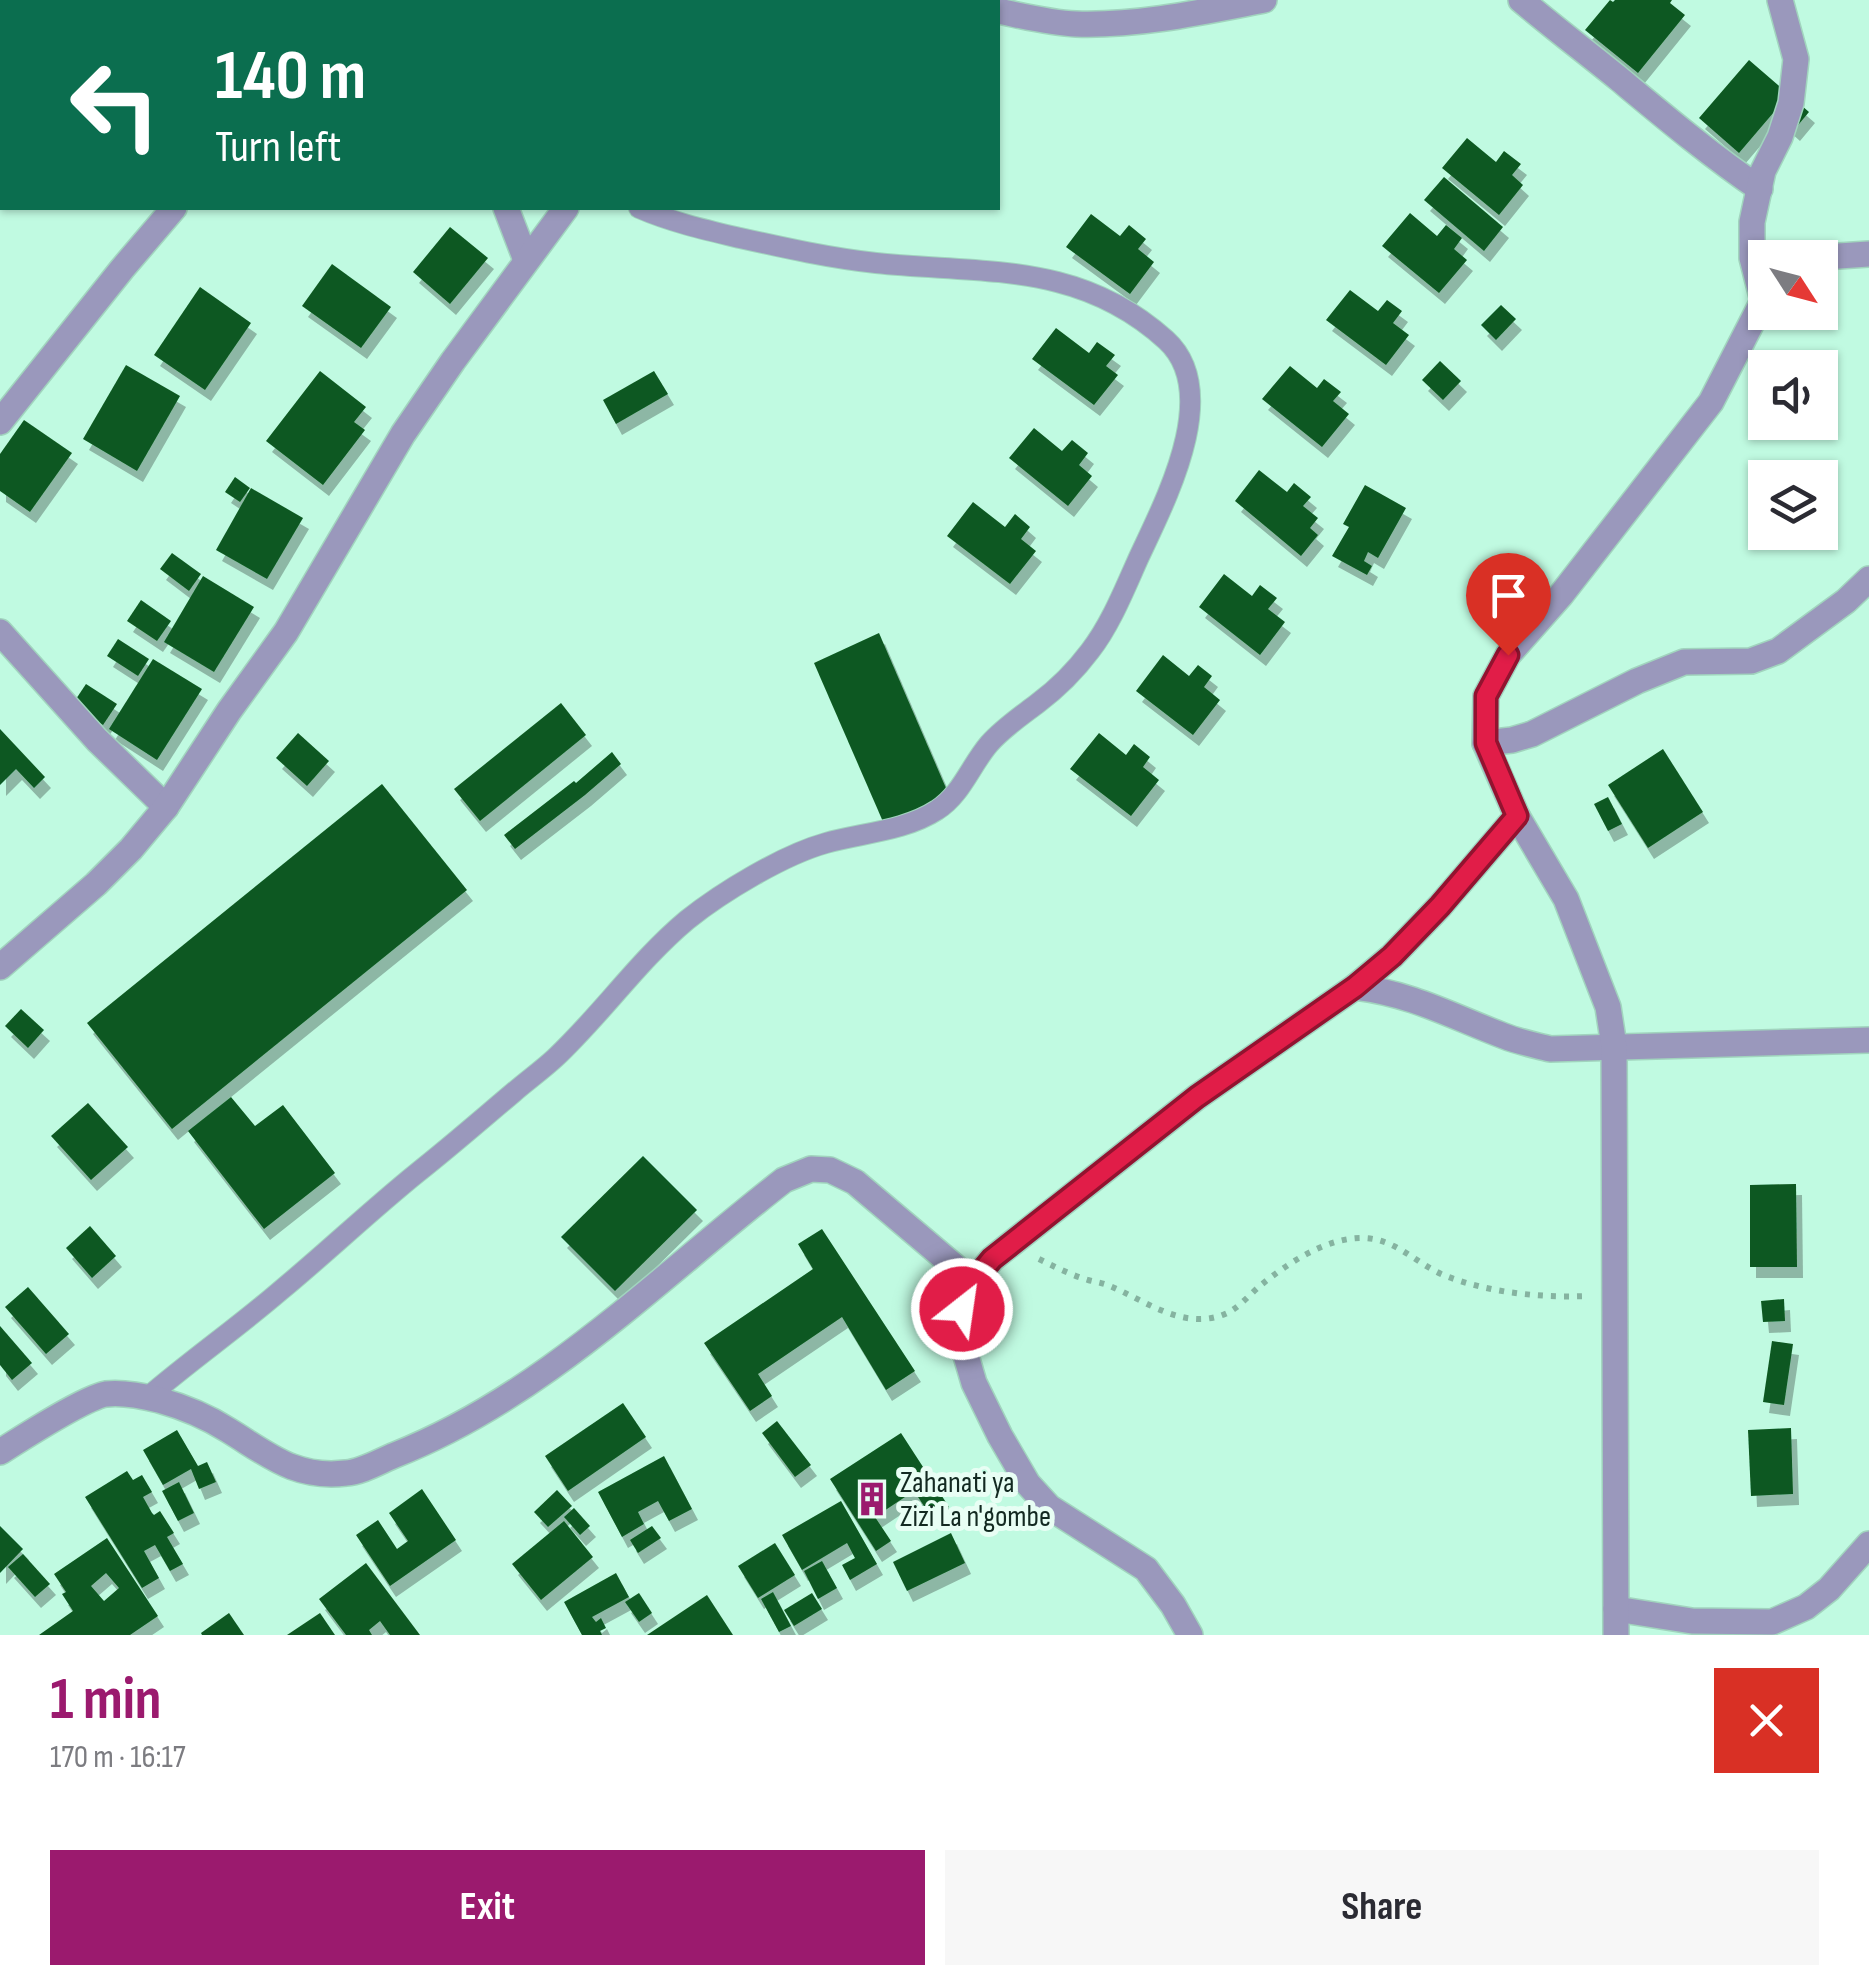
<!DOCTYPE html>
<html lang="en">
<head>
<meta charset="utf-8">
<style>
	:root { --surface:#fff; --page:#f7f7f7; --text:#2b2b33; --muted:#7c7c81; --accent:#9b1a6e }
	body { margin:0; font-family:"Sofia Sans Condensed",sans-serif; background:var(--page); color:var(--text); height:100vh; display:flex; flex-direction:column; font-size:38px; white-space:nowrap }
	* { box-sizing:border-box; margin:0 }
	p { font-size:32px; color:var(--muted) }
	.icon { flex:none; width:55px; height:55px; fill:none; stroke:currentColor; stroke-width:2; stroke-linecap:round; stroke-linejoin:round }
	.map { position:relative; height:1635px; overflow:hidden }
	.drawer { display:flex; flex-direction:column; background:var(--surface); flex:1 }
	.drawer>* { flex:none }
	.banner { position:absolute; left:0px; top:0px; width:1000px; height:210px; box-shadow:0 2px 8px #0004; background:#0b6e4f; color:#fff; overflow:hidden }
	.needle { width:65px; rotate:126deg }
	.fabs { position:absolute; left:1748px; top:240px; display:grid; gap:20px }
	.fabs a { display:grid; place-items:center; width:90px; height:90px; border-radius:0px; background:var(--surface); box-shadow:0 2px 8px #0004; font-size:50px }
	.pin { position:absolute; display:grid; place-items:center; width:85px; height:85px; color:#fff; margin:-102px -42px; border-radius:50% 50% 50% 0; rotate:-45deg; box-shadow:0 0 10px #0007 }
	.pin .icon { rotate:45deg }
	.me { position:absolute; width:110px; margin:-55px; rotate:30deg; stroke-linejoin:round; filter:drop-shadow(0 0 8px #0008) }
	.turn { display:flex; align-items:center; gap:35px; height:210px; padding:0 50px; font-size:45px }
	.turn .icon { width:130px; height:130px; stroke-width:2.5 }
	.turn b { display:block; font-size:70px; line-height:85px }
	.round { display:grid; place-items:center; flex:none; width:105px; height:105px; border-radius:0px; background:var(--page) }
	.head { display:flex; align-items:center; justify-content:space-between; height:170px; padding:0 50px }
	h1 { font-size:60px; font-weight:700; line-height:75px; color:var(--accent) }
	.button { display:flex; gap:20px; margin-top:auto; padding:20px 50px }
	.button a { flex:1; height:115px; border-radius:0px; background:var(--accent); color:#fff; font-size:40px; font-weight:700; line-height:115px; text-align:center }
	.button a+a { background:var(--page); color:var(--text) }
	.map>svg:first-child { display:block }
	.building { fill:#0c5920; fill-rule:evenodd; filter:url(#shadow) }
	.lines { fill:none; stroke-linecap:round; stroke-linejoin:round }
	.lane-casing { stroke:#a1d4be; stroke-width:22 }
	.street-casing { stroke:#a1d4be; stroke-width:28 }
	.path { stroke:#85b3a0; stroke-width:6; stroke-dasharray:5 8; stroke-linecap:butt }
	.lane { stroke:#9a98bc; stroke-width:20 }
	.street { stroke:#9a98bc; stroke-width:25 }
	.route-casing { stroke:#92132f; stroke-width:25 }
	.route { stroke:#e11d48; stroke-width:18 }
	.labels { text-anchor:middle; stroke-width:10; stroke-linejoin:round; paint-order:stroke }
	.poi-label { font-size:30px; fill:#132921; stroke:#e8fef4; text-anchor:start }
</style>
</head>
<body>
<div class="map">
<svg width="1869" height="1635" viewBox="0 0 1869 1635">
	<defs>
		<filter id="shadow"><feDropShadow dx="6" dy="11" stdDeviation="0" flood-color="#0004"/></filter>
	</defs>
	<rect width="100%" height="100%" fill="#c0fae1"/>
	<!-- building -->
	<g class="building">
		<polygon points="1610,0 1613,2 1615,0 1672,0 1670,3 1685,15 1638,73 1585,30"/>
		<polygon points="1749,60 1809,112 1794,130 1774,112 1739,153 1699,118"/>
		<polygon points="1467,138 1496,162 1504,151 1521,164 1512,175 1523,185 1499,215 1442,168"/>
		<polygon points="1444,177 1503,227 1484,251 1424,200"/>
		<polygon points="1410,213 1437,236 1446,225 1462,238 1454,249 1467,260 1439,293 1382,246"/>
		<polygon points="1091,214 1120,236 1129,225 1146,239 1138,249 1154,262 1130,294 1066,247"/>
		<polygon points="450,227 488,258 450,304 413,272"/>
		<polygon points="332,264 391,307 361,348 302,306"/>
		<polygon points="200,287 251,323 205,390 154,355"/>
		<polygon points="1350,290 1378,311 1387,300 1402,311 1393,323 1409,335 1386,365 1326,320"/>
		<polygon points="1501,305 1516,319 1496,340 1481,325"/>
		<polygon points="1056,328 1089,353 1097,342 1115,355 1106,366 1118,375 1094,405 1032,359"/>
		<polygon points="1440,361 1461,381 1443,400 1422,380"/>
		<polygon points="126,365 180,396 137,471 83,439"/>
		<polygon points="1290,366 1317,388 1324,379 1341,392 1333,401 1349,414 1322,447 1262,399"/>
		<polygon points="320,371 366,407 354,422 365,430 323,485 266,441"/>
		<polygon points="654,371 668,394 616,424 603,400"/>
		<polygon points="24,420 72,453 30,512 0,491 0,454"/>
		<polygon points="1034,428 1062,451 1072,440 1088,453 1079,465 1092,476 1068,506 1009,458"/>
		<polygon points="1259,470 1287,492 1294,483 1311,497 1303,506 1318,518 1310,528 1318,535 1301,556 1235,501"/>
		<polygon points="235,477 250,488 240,502 225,492"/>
		<polygon points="1365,485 1406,508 1378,558 1368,552 1364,561 1372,566 1367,575 1332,556 1349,527 1343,524"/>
		<polygon points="251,488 303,518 267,579 216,550"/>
		<polygon points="973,502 1005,527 1015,514 1030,527 1021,539 1036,551 1010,584 947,536"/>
		<polygon points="172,553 201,574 189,591 160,569"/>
		<polygon points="1224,574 1252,596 1260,585 1277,598 1268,609 1285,622 1260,655 1199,607"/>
		<polygon points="203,576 254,607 214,672 164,642"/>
		<polygon points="141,600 171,621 157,641 127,621"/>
		<polygon points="879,633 949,795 884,824 814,663"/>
		<polygon points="118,639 149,659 138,676 107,656"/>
		<polygon points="1163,655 1189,676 1198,665 1212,676 1204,687 1220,700 1193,735 1136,691"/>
		<polygon points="153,659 202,689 157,760 109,729"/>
		<polygon points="86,684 117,704 103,725 72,705"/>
		<polygon points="561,703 586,735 480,821 454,789"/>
		<polygon points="0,729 45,777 34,788 16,769 0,785"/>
		<polygon points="298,733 329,761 307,786 276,758"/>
		<polygon points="1099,733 1126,755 1134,744 1150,757 1143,767 1159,780 1131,816 1070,769"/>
		<polygon points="1663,749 1703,812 1648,848 1608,785"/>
		<polygon points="612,752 621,764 585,795 515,849 504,835 574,781 576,783"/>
		<polygon points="382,784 467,890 172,1129 87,1023"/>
		<polygon points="1608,797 1622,824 1608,831 1594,804"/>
		<polygon points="21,1009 44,1030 28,1048 5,1026"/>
		<polygon points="231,1097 255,1126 283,1105 335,1173 264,1229 188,1131"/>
		<polygon points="88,1103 128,1147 91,1180 51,1136"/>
		<polygon points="643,1156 697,1210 615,1291 561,1237"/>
		<polygon points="1796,1184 1797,1267 1750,1267 1750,1185"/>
		<polygon points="90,1226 116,1256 92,1278 66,1248"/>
		<polygon points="822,1229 915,1371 886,1390 842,1317 758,1374 772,1396 750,1411 704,1343 813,1269 798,1244"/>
		<polygon points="28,1287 69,1334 46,1354 5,1307"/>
		<polygon points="1784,1299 1785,1321 1763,1322 1761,1301"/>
		<polygon points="0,1326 32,1363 12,1380 0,1365"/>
		<polygon points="1772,1341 1793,1344 1784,1405 1763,1402"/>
		<polygon points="623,1403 646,1437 568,1491 545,1456"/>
		<polygon points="777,1421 811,1465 795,1477 762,1433"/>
		<polygon points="1791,1428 1793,1494 1751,1496 1748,1430"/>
		<polygon points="177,1430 198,1466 207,1462 216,1482 199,1489 191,1469 163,1485 143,1450"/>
		<polygon points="901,1433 949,1507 932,1518 914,1491 875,1517 891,1541 876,1551 830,1479"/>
		<polygon points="664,1456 692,1509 669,1521 658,1501 638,1512 644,1524 622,1537 598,1492"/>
		<polygon points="127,1471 133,1480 142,1475 152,1492 143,1497 152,1513 154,1515 160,1511 174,1533 167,1537 183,1564 170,1571 155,1545 144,1551 159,1578 142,1588 85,1497"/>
		<polygon points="179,1482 194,1513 178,1521 162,1491"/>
		<polygon points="422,1489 456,1540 390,1586 356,1535 378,1520 397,1549 408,1541 389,1513"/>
		<polygon points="557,1490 572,1506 548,1527 534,1512"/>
		<polygon points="841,1501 877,1564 850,1580 842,1565 855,1558 847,1543 802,1570 782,1535"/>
		<polygon points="574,1508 590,1526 580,1535 564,1517"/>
		<polygon points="564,1521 593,1557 541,1600 512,1564"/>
		<polygon points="0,1526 23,1549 0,1573"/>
		<polygon points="652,1526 661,1538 638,1553 630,1540"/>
		<polygon points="951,1533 965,1563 907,1591 893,1562"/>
		<path d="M107 1538 158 1616 130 1635H39L73 1611 62 1594 66 1592 54 1574ZM106 1573 119 1588 104 1601 91 1586Z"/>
		<polygon points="775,1543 795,1575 758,1598 738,1566"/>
		<polygon points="23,1554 50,1584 35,1597 8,1567"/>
		<polygon points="822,1561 837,1588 818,1599 804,1571"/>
		<polygon points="366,1563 420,1635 390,1635 380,1621 369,1630 372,1635 346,1635 319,1599"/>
		<polygon points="616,1573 629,1597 592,1617 596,1622 601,1618 606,1628 600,1631 602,1635 582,1635 564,1602"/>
		<polygon points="773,1592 791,1626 779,1632 761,1599"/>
		<polygon points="639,1593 652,1613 639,1622 625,1602"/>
		<polygon points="812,1593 822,1609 794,1626 784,1610"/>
		<polygon points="707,1595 733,1635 647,1635"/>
		<polygon points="229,1613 244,1635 202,1635 201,1633"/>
		<polygon points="320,1613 335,1635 287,1635"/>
	</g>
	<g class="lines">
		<!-- lane casing -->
		<g class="lane-casing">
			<path id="lane" d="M148 1397C191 1360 237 1328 280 1291 326 1253 370 1211 417 1173 450 1147 482 1119 514 1092 528 1080 542 1070 555 1058 602 1014 638 961 687 920 722 892 783 855 826 843 861 833 905 831 937 810 961 795 971 765 989 744 1003 728 1021 716 1038 703 1058 688 1075 671 1090 651 1111 624 1125 588 1139 557 1165 501 1223 392 1166 340 1079 261 983 274 876 263 830 258 785 248 740 238 706 230 671 222 639 208"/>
		</g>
		<!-- street casing -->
		<g class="street-casing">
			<g id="street">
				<polyline points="299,0 301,2"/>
				<path d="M1521 0C1553 27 1586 52 1618 78 1665 117 1710 155 1760 189"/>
				<polyline points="737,2 740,0"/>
				<path d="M998 11C1023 16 1050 23 1076 24 1139 26 1202 12 1264 0"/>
				<polyline points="506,208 526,260"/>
				<polyline points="1809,258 1869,254"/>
				<polyline points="1763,301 1752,258 1752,222 1763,171 1780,137 1791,103 1796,59 1780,0"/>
				<polyline points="0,422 122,269 174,208"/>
				<polyline points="0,632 97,740 166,807"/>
				<polyline points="1485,743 1512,740 1532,734 1637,681 1684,662 1751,661 1778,651 1846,601 1869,579"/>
				<polyline points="0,967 96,884 131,849 166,807 229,711 286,632 403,434 453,361 566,208"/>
				<path d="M1355 987C1413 994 1451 1016 1504 1036 1519 1042 1535 1045 1550 1049L1869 1040"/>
				<path d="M0 1452C22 1438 84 1398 106 1394 124 1392 143 1396 159 1400 184 1407 206 1416 228 1430 269 1455 295 1479 346 1473 362 1472 380 1461 395 1455 544 1396 660 1276 784 1180L811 1169 830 1170 855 1182 973 1282"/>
				<polyline points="1616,1609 1692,1621 1772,1622 1806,1607 1829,1589 1869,1544"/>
				<polyline points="1190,1635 1173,1605 1146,1569 1049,1507 1028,1484 1000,1436 974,1383 962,1342 961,1309 973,1282 992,1259 1197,1097 1355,987 1392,956 1440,906 1517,816"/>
				<polyline points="1616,1635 1614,1046 1608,1007 1566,899 1517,816 1485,743 1486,696 1508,655 1561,595 1711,402 1765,297"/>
			</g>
		</g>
		<!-- path -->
		<path class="path" d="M1039 1259C1055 1267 1071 1275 1088 1280 1096 1282 1103 1283 1110 1286 1146 1301 1184 1331 1225 1314 1238 1309 1250 1294 1261 1285 1288 1263 1327 1237 1364 1238 1397 1239 1417 1265 1446 1276 1490 1293 1542 1298 1589 1296"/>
		<!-- lane -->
		<use href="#lane" class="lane"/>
		<!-- street -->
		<use href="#street" class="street"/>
	</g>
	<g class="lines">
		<!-- route casing -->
		<g class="route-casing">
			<polyline id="route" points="962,1309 973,1282 992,1259 1197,1097 1355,987 1392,956 1440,906 1517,816 1486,743 1486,696 1508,655"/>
		</g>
		<!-- route -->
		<use href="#route" class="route"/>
	</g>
	<!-- icons -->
	<defs>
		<g id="building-bare" transform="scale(2.7)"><path d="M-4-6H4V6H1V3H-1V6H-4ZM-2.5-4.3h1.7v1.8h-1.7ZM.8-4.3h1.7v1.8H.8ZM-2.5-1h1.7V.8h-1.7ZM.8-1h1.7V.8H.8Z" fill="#9b1a6e" stroke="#e8fef4" stroke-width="2.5" paint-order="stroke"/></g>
	</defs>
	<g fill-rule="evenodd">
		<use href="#building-bare" x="872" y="1499"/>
	</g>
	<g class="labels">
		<!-- poi labels -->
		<g class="poi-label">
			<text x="900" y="1492">Zahanati ya<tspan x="900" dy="34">Zizi La n'gombe</tspan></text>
		</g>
	</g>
</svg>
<div class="fabs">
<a><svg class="needle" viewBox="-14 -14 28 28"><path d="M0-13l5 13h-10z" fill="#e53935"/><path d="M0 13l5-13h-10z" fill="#7c7c81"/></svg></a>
<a><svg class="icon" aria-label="sound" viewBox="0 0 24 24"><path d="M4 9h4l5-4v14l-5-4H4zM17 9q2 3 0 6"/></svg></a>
<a><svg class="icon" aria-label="layers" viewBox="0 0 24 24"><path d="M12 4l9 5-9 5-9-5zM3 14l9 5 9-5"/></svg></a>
</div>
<div class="pin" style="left:1508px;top:655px;background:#d93025"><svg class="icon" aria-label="arrive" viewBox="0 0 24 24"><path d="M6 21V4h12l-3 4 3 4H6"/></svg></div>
<svg class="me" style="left:962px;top:1309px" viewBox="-20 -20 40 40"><circle r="17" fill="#e11d48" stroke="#fff" stroke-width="3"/><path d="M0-11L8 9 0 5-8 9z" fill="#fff"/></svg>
<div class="banner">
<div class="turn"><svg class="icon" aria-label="left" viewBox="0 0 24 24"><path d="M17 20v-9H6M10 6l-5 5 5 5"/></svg><div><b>140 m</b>Turn left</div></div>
</div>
</div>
<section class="drawer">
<div class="head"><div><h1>1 min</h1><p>170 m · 16:17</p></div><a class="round" style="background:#d93025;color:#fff"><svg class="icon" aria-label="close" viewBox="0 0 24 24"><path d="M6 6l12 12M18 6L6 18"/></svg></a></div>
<div class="button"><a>Exit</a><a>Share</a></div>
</section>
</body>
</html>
